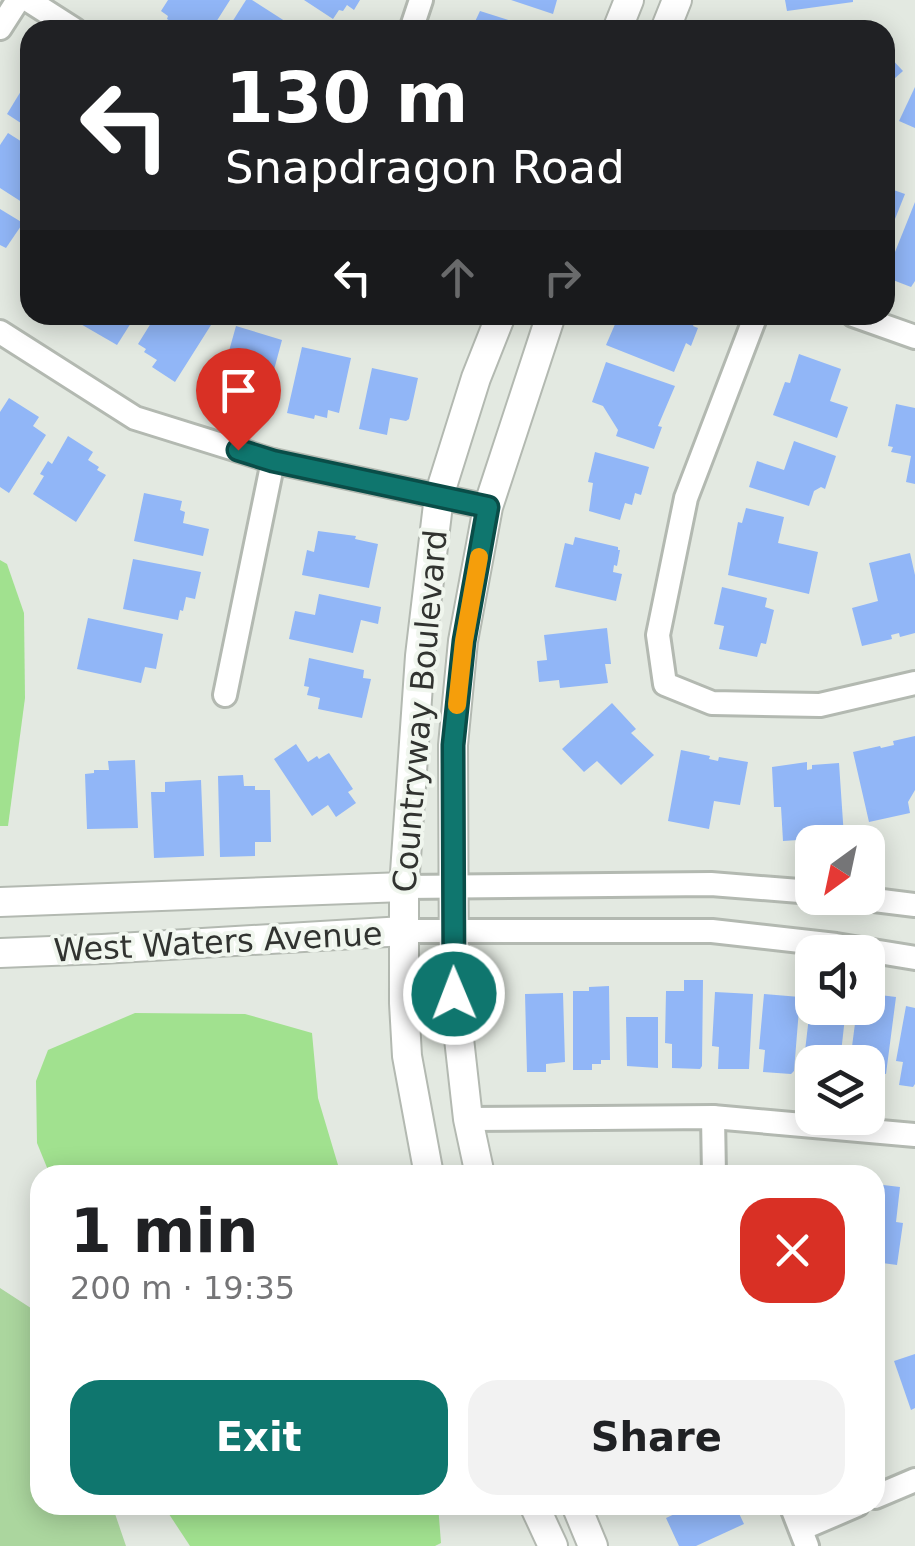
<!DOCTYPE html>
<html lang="en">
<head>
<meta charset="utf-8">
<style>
	:root { --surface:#fff; --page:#f2f2f2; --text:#202124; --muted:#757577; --accent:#0f766e }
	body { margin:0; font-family:"DejaVu Sans",sans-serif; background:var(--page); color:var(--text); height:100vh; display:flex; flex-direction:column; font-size:38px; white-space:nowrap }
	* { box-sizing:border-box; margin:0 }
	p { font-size:32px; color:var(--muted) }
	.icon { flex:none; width:55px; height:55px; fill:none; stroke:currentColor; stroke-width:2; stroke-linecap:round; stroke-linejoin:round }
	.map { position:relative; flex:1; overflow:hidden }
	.sheet { position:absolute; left:30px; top:1165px; width:855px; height:350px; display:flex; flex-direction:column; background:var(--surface); border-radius:30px; box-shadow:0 5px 25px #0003 }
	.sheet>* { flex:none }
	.top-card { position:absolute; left:20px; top:20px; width:875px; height:305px; border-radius:30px; box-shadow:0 5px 25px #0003; background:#202124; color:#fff; overflow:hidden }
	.needle { width:65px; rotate:213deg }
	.fabs { position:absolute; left:795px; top:825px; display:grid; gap:20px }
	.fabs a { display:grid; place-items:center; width:90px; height:90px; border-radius:20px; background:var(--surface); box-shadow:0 5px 25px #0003; font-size:50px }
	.pin { position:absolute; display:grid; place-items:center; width:85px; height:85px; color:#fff; margin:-102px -42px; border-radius:50% 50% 50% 0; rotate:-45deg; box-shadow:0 0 10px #0007 }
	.pin .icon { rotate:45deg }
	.me { position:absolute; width:110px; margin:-55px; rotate:359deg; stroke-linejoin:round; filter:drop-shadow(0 0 8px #0008) }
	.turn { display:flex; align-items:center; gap:35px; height:210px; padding:0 40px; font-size:45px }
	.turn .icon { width:130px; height:130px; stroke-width:2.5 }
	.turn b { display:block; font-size:70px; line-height:85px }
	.lanes { display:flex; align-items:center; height:95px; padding:0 40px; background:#0003; justify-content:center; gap:50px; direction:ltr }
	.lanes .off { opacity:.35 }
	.round { display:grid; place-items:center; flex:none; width:105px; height:105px; border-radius:30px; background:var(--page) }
	.headline { display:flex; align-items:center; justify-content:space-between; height:170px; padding:0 40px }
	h1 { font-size:60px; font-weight:700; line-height:75px }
	.action { display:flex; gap:20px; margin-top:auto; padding:20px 40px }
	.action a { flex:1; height:115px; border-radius:30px; background:var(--accent); color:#fff; font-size:40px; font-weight:700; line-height:115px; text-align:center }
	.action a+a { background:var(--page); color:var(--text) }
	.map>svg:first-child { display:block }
	.green { fill:#abd69e }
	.water { fill:#a1e18f }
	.building { fill:#91b6f7 }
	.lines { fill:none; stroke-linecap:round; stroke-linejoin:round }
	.minor-casing { stroke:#b3b9b1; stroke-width:28 }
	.tertiary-casing { stroke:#b3b9b1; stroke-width:32 }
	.minor { stroke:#fff; stroke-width:22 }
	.tertiary { stroke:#fff; stroke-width:28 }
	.route-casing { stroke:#0a4d48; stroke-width:25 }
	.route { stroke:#0f766e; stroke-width:18 }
	.slow { stroke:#f59e0b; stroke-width:18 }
	.labels { text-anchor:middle; stroke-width:8; stroke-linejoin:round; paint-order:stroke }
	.street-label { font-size:32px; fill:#313330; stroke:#f0f6ee }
</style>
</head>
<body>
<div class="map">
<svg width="915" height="1546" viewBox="0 0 915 1546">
	<rect width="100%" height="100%" fill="#e3e9e1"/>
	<!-- green -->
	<polygon class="green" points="0,1288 40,1314 40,1505 112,1505 126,1546 0,1546"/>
	<!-- water -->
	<g class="water">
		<polygon points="0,560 7,564 24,613 25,698 8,826 0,826"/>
		<polygon points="135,1013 245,1014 312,1033 318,1098 341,1175 50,1175 37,1143 36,1081 48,1050"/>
		<polygon points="163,1505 438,1505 441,1543 435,1546 190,1546"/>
	</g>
	<!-- building -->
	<g class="building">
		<polygon points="168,0 230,0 211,30 177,30 179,27 167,19 168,16 161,11"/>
		<polygon points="246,0 252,0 291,25 287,30 227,30"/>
		<polygon points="304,0 360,0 354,10 347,5 343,11 339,10 333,19"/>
		<polygon points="511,0 557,0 553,14"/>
		<polygon points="785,0 853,0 853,2 787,11"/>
		<polygon points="480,11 537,29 537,30 471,30"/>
		<polygon points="885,46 890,51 887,54 903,71 885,87"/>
		<polygon points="915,87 915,128 899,121"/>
		<polygon points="21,91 30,97 30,129 7,114"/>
		<polygon points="8,133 30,147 28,206 0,188 0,145"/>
		<polygon points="885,187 905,194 885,244"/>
		<polygon points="915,202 915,281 911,287 885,277"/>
		<polygon points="0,209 23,223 6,248 0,245"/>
		<polygon points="75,315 136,315 117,345 72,319"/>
		<polygon points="156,315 195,315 211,325 175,382 152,367 157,360 144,352 146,349 138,344"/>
		<polygon points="619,315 641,315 653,320 655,315 698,315 693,326 698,328 691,346 686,343 674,372 606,345"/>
		<polygon points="236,326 282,340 268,392 248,386 244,401 217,394"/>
		<polygon points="302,347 351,358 339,413 328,410 327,418 315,415 314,419 287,413"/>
		<polygon points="799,354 841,369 830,401 848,407 837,438 773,415 785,382 790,383"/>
		<polygon points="606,362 675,386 658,426 662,427 654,449 616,436 618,430 603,406 592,402"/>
		<polygon points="372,368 418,378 409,419 406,421 390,418 387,435 359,429"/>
		<polygon points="9,398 39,417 33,426 46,435 9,493 0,487 0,412"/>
		<polygon points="896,404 915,408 915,484 906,482 911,456 891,452 893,447 888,446"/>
		<polygon points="68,436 93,452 88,460 99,467 97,470 106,475 76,522 33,494 44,476 40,474 48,461 52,464"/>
		<polygon points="794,441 836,456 825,489 821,487 814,491 809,506 749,487 757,461 784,470"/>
		<polygon points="595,452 649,467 641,495 635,493 632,505 625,503 620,520 589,511 593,483 588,482"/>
		<polygon points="144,493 182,501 180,510 185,512 183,523 209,529 203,556 134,541"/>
		<polygon points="746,508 784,517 778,543 818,552 809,594 728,575 738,522 742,523"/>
		<polygon points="318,531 356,536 355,539 378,544 369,588 302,575 307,550 314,552"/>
		<polygon points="575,537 618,547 618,550 620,550 617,566 614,565 613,572 622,574 616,601 555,587 565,543 573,545"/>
		<polygon points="910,553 915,575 915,633 900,637 899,633 891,635 892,639 862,646 852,608 878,601 869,563"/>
		<polygon points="133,559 201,572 195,599 186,597 183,611 180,610 178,620 123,609"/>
		<polygon points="722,587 767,598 765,607 774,610 766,644 761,643 757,657 719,649 724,626 714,624"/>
		<polygon points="319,594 381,607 378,624 361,620 353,653 289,639 295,611 315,615"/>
		<polygon points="88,618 163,634 156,669 145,667 141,683 77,669"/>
		<polygon points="607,628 611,664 605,664 608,683 560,688 559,680 539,682 537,661 547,660 544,635"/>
		<polygon points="309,658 364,670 363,678 371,679 362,718 318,709 320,698 307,695 309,687 304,686"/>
		<polygon points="612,703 636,729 631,733 654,755 621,785 597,761 584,772 562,749"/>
		<polygon points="915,736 915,790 908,802 910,813 869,822 853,752 880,746 881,748 894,745 893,741"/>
		<polygon points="296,744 308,762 317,756 319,759 329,753 353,789 348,792 356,803 336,817 328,805 312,816 274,759"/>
		<polygon points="681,750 710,756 709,759 718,761 719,757 748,762 740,805 714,801 709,829 668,821"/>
		<polygon points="135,760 138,828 87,829 85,774 94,773 94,770 109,770 108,761"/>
		<polygon points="807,762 807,770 812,769 812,765 839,763 844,837 783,841 781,807 774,807 772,767"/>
		<polygon points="243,775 244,786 255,786 255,790 270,790 271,842 255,842 255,856 220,857 218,776"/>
		<polygon points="201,780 204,856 154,858 151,792 165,792 165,782"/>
		<polygon points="684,980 703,980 702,1066 700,1069 672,1068 672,1044 665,1043 666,991 684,991"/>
		<polygon points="609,986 610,1060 601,1060 601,1064 592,1064 592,1070 573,1070 573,991 589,991 589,987"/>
		<polygon points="715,992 753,994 749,1069 718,1069 719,1047 712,1046"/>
		<polygon points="563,993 565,1062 546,1064 546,1072 527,1072 525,994"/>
		<polygon points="764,994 800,997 794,1071 791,1074 763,1072 765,1050 759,1049"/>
		<polygon points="872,994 896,997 886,1074 877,1073 877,1076 868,1075 868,1062 850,1062 857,1008 868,1008 868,1004 871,1005"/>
		<polygon points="906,1006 915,1008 915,1084 913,1087 899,1085 903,1062 896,1061"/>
		<polygon points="810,1008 846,1008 840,1062 812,1062 812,1075 809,1075 811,1052 805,1051"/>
		<polygon points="626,1017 658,1017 658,1068 627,1066"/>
		<polygon points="875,1184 900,1187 896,1222 903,1223 897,1265 875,1262"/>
		<polygon points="915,1354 915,1408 911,1410 894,1361"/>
		<polygon points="694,1505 729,1505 731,1509 736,1507 744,1524 696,1546 679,1546 666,1518"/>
	</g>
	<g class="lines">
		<!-- minor casing -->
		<g class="minor-casing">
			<g id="minor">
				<polyline points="28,0 75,30"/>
				<polyline points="0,28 18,0"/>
				<polyline points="411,30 421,0"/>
				<polyline points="756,315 686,498 658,635 665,684 712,703 820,705 915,683"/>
				<polyline points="853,315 915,337"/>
				<polyline points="0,332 135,418 273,461 488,507"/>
				<polyline points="225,695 273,461"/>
				<polyline points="404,887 711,884 812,892"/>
				<polyline points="858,898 915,905"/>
				<polyline points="404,931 712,931 836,945 915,958"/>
				<polyline points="713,1117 714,1175"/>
				<polyline points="468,1119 713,1117 915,1135"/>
				<polyline points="875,1497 915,1480"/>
				<polyline points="791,1505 807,1546"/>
				<polyline points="801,1529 857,1505"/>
			</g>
		</g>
		<!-- tertiary casing -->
		<g class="tertiary-casing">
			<g id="tertiary">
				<polyline points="617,30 629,0"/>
				<polyline points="665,30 677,0"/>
				<polyline points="0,902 404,887"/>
				<polyline points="0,953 102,949 404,931"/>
				<polyline points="429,1175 407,1056 404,1003 404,887 420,656 439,496 476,378 501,315"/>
				<polyline points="480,1175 468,1119 454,994 453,745 463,641 488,507 551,315"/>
				<polyline points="534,1505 553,1546"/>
				<polyline points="576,1505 593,1546"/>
			</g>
		</g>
		<!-- minor -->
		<use href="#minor" class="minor"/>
		<!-- tertiary -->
		<use href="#tertiary" class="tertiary"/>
	</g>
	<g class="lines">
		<!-- route casing -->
		<g class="route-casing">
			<polyline id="route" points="238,450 273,461 488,507 464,641 453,745 454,994"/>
		</g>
		<!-- route -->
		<use href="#route" class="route"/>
		<!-- slow -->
		<polyline class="slow" points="457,705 464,641 479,557"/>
	</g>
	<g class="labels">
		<!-- street labels -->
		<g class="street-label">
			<text transform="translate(420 711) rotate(-85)" y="11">Countryway Boulevard</text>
			<text transform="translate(218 942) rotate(-3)" y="11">West Waters Avenue</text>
		</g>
	</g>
</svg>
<div class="fabs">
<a><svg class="needle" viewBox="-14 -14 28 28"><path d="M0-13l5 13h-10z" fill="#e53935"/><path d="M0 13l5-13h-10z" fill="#757577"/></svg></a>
<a><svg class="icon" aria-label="sound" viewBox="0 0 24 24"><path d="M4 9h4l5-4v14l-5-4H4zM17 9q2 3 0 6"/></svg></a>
<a><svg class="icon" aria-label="layers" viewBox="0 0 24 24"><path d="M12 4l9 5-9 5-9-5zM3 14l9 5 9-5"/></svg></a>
</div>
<div class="pin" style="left:238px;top:450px;background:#d93025"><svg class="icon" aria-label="arrive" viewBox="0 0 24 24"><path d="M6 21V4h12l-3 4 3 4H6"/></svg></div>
<svg class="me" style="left:454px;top:994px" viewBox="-20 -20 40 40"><circle r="17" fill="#0f766e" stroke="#fff" stroke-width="3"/><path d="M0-11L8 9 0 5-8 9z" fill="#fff"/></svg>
<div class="top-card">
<div class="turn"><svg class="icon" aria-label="left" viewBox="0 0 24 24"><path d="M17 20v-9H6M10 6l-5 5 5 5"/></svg><div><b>130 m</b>Snapdragon Road</div></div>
<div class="lanes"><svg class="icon" aria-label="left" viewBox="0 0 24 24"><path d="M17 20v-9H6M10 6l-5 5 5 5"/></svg><svg class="icon off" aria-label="ahead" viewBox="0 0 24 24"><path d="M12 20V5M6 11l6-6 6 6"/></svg><svg class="icon off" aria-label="right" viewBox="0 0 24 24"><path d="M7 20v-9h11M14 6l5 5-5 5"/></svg></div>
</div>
<section class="sheet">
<div class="headline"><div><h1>1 min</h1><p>200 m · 19:35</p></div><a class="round" style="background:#d93025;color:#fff"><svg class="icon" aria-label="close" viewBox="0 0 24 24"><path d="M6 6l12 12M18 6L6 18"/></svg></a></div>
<div class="action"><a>Exit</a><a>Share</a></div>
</section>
</div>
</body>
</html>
